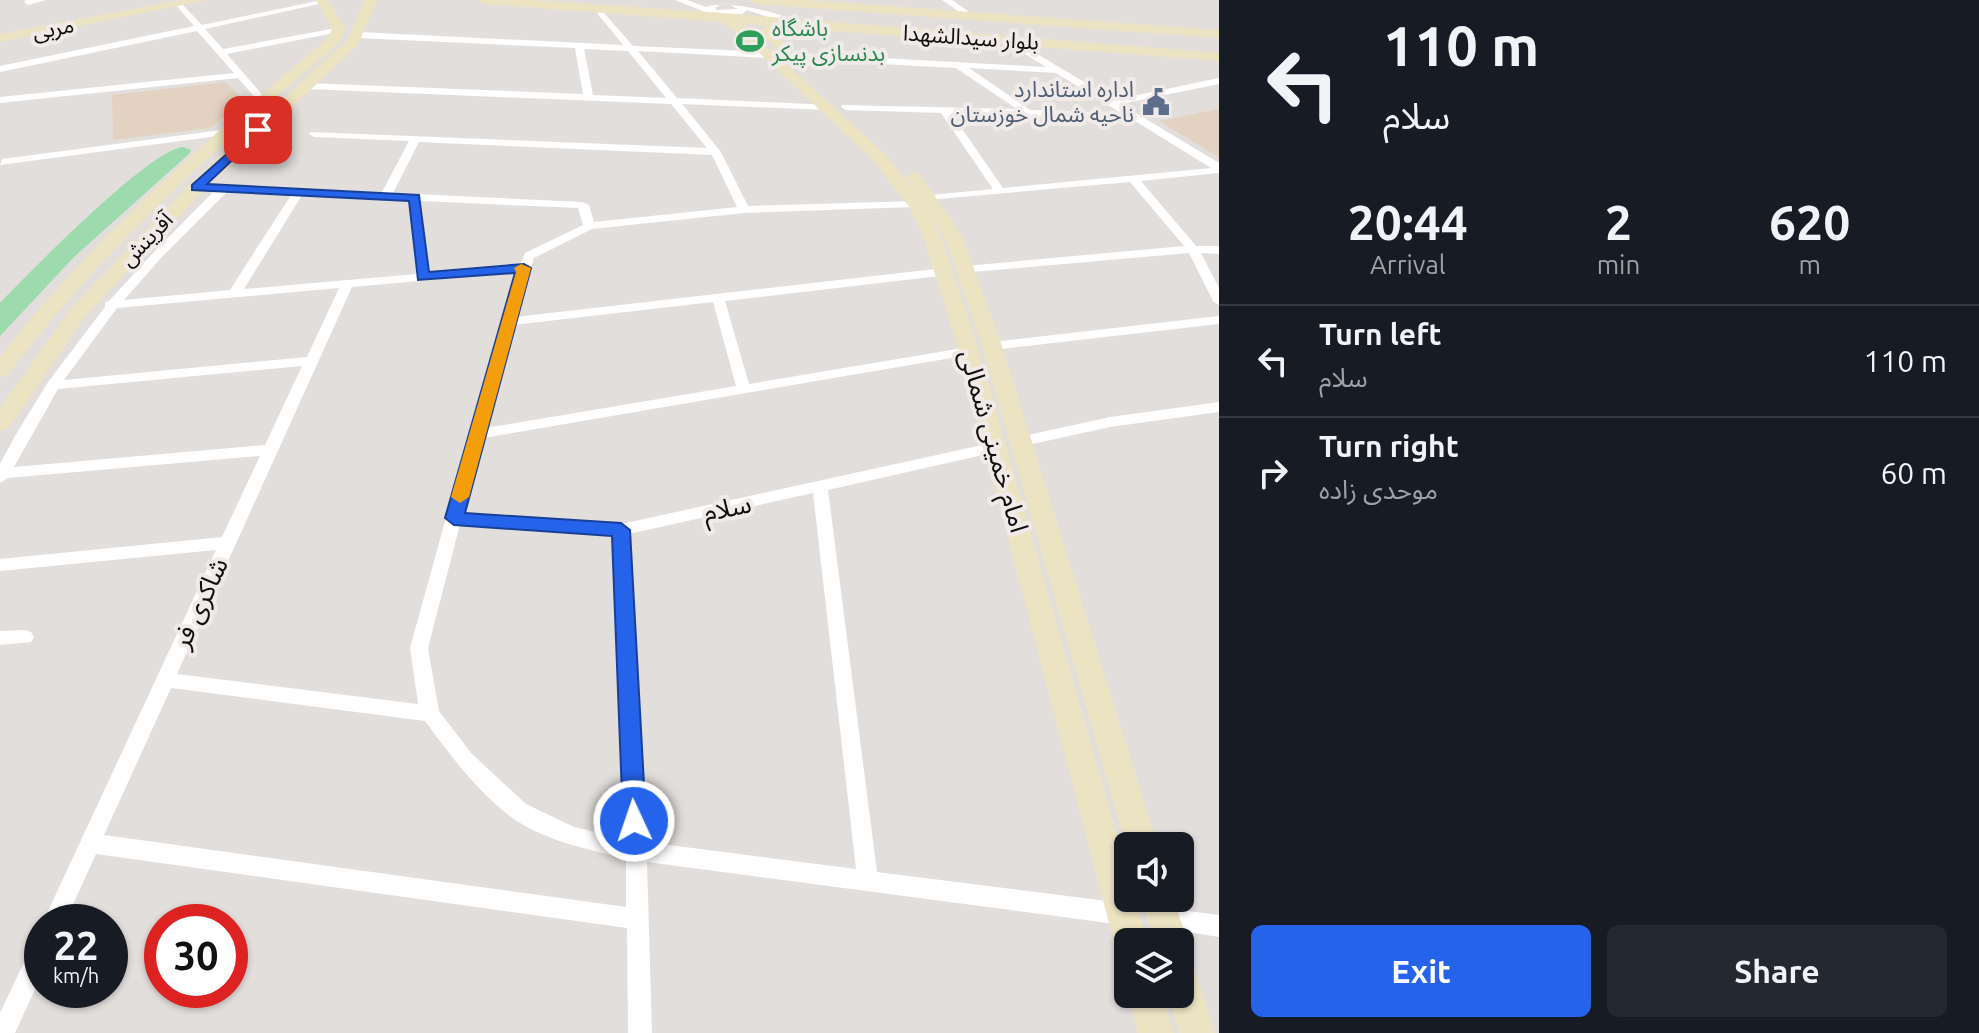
<!DOCTYPE html>
<html lang="en">
<head>
<meta charset="utf-8">
<style>
	:root { --surface:#171b24; --page:#242831; --text:#f1f3f6; --muted:#9ea1a6; --line:#363941; --accent:#2563eb }
	body { margin:0; font-family:Ubuntu,"Noto Sans Arabic",sans-serif; background:var(--page); color:var(--text); height:100vh; display:flex; flex-direction:column; font-size:30px; white-space:nowrap }
	* { box-sizing:border-box; margin:0 }
	p { font-size:26px; color:var(--muted) }
	.icon { flex:none; width:44px; height:44px; fill:none; stroke:currentColor; stroke-width:2; stroke-linecap:round; stroke-linejoin:round }
	.map { position:relative; flex:1; overflow:hidden }
	.details { display:flex; flex-direction:column; background:var(--surface); width:760px }
	.details>* { flex:none }
	.top-card { background:#171b24; color:var(--text); overflow:hidden }
	.buttons { position:absolute; left:1114px; top:832px; display:grid; gap:16px }
	.buttons a { display:grid; place-items:center; width:80px; height:80px; border-radius:12px; background:var(--surface); box-shadow:0 2px 6px #0004; font-size:40px }
	.speed { position:absolute; left:24px; top:904px; display:flex; gap:16px; font-size:40px; font-weight:700; text-align:center }
	.speed>* { display:grid; place-content:center; width:104px; height:104px; border-radius:50%; background:var(--surface); box-shadow:0 2px 6px #0004; line-height:1 }
	.speed small { font-size:20px; font-weight:400 }
	.speed .limit { border:12px solid #d22; background:#fff; color:#111 }
	.pin { position:absolute; display:grid; place-items:center; width:68px; height:68px; color:#fff; margin:-34px; border-radius:16px; box-shadow:0 4px 12px #0006 }
	.me { position:absolute; width:88px; margin:-44px; rotate:357deg; stroke-linejoin:round; filter:drop-shadow(0 0 6px #0008) }
	.turn { display:flex; align-items:center; gap:28px; height:168px; padding:0 32px; font-size:36px }
	.turn .icon { width:104px; height:104px; stroke-width:2.5 }
	.turn b { display:block; font-size:56px; line-height:68px }
	.eta { display:flex; justify-content:space-evenly; align-items:center; height:136px; text-align:center }
	.eta b { font-size:48px; font-weight:700; line-height:56px }
	.cta { display:flex; gap:16px; margin-top:auto; padding:16px 32px }
	.cta a { flex:1; height:92px; border-radius:12px; background:var(--accent); color:#fff; font-size:32px; font-weight:700; line-height:92px; text-align:center }
	.cta a+a { background:var(--page); color:var(--text) }
	ul { padding:0; list-style:none }
	li { display:flex; align-items:center; gap:24px; height:112px; padding:0 32px; border-top:2px solid var(--line) }
	li div { flex:1 }
	li b { display:block; font-size:30px }
	li em { font-style:normal }
	main { display:flex; flex:1; min-height:0 }
	.map>svg:first-child { display:block }
	.education { fill:#e3d2c1 }
	.green { fill:#9ddaae }
	.lines { fill:none; stroke-linecap:round; stroke-linejoin:round }
	.street { fill:#fff; fill-rule:evenodd }
	.secondary { fill:#ece3c2; fill-rule:evenodd }
	.route { fill:#2563eb; stroke:#184099; stroke-width:2 }
	.slow { fill:#f59e0b }
	.labels { text-anchor:middle; stroke-width:8; stroke-linejoin:round; paint-order:stroke }
	.far-street-label { font-size:22px; fill:#100f0e; stroke:#f0ebe9 }
	.far-leisure-label { font-size:22px; fill:#27864d; stroke:#f0ebe9; text-anchor:start }
	.far-service-label { font-size:22px; fill:#4e5e75; stroke:#f0ebe9; text-anchor:end }
	.street-label { font-size:26px; fill:#100f0e; stroke:#f0ebe9 }
</style>
</head>
<body>
<main>
<div class="map">
<svg width="1219" height="1033" viewBox="0 0 1219 1033">
	<rect width="100%" height="100%" fill="#e2dedc"/>
	<!-- education -->
	<g class="education">
		<polygon points="226,82 244,101 210,128 113,140 112,95"/>
		<polygon points="1219,109 1219,157 1159,121"/>
	</g>
	<!-- green -->
	<path class="green" d="M183 147 191 150 190 153 74 257 0 336V303C28 274 150 149 183 147Z"/>
	<g class="lines">
		<!-- street -->
		<g class="street">
			<polygon points="26,0 46,0 28,5 24,2"/>
			<polygon points="322,0 328,2 205,29 223,49 342,27 343,29 339,32 227,54 266,99 266,103 260,103 238,78 0,103 0,97 234,73 197,31 0,72 0,66 194,26 175,4 179,1 202,25"/>
			<path d="M675 0H687L706 7C724 0 779 11 798 23L791 25 747 10 740 16H715ZM720 5H730L738 9 717 10 715 8Z"/>
			<polygon points="942,0 952,0 975,16 968,18"/>
			<path d="M597 5 633 46 769 52 774 55 769 58 638 51 677 98 831 105 832 107 827 110 682 104 721 152 748 206 916 201 922 204 916 207 744 213 592 229 534 258 515 317 944 268 950 272 948 275 725 301 749 384 969 347 976 351 969 355 483 438 463 513 621 524 996 442 1001 443 1003 447 1001 451 996 452 828 490 877 872 1123 903 1131 906 1134 914 1131 922 1123 925 647 862 652 1033H628L627 928 96 854 65 922H43L216 550 0 571V559L222 537 260 456 8 478 0 483V464L15 436 48 382 105 307V302L109 301 153 253 214 191 193 189V185L382 192 409 141 314 137 309 134 310 132 707 148 671 104 306 89 301 86 306 83 583 94 575 48 358 38 354 35 358 32 623 45 593 8ZM584 49 628 51 666 98 593 95ZM419 142 712 155 737 207 594 222 589 205 583 202 393 193ZM227 192 291 195 230 290 124 300 161 258ZM302 195 410 200 416 274 244 289ZM421 201 578 208 583 225 525 253 520 265 429 273ZM517 272 500 322 410 648 418 704 177 674 352 287ZM339 288 307 357 64 380 117 308ZM713 302 736 386 486 428 513 325ZM302 366 265 445 14 467 58 389ZM813 493 856 869 646 842 629 534ZM460 524 613 535 625 839 574 827 526 804 471 753 439 711 428 648ZM171 688 425 721C450 755 477 791 511 817 543 840 588 850 626 858V907L104 835Z"/>
			<path d="M1009 37 1114 100 1219 78V84L1121 104 1219 163V173L1141 181 1196 246H1219V254L1201 253 1219 288V305L1213 301 1189 253 961 273 959 270 965 266 1184 246 1130 182 927 200 925 198 931 195 993 189 941 113 846 110 841 107 842 105 1017 109 956 68 788 59 783 56 788 53 1046 67 1006 42 1005 40ZM969 68 1056 73 1121 113 1030 110ZM951 113 1132 119 1211 168 1003 188Z"/>
			<polygon points="229,129 234,132 233,134 0,165 2,159"/>
			<polygon points="1219,316 1219,324 992,350 985,346 992,342"/>
			<polygon points="1219,402 1219,412 1110,427 1019,447 1012,442 1019,437 1110,417"/>
			<polygon points="25,630 31,632 34,637 31,642 0,645 0,631"/>
			<polygon points="1164,908 1219,915 1219,937 1156,927 1153,919 1156,911"/>
			<polygon points="42,938 42,974 15,1033 0,1033 0,1013 34,941"/>
		</g>
		<!-- secondary -->
		<g class="secondary">
			<polygon points="181,0 207,0 0,42 0,34"/>
			<path d="M316 0H328L346 29 338 44C218 146 102 249 7 376L0 377V357C94 236 210 137 327 39L332 29Z"/>
			<polygon points="365,0 377,0 358,45 203,191 84,318 8,429 0,431 0,408 70,310 191,183 347,40"/>
			<polygon points="478,0 533,0 723,13 1219,53 1219,61 781,27 775,32 794,55 787,59 760,32 766,26 742,24 885,154 916,193 906,177 914,172 920,174 962,236 1002,346 1158,846 1128,846 1128,850 1126,846 982,346 944,236 929,213 941,236 979,351 1128,873 1128,898 1135,898 1148,942 1128,942 1128,957 1119,954 1114,942 959,351 923,236 908,205 873,160 739,34 722,22 484,4"/>
			<polygon points="749,0 807,0 1219,30 1219,38 755,4"/>
			<polygon points="1141,898 1173,898 1188,942 1183,954 1180,955 1180,942 1154,942"/>
			<polygon points="1180,957 1192,962 1215,1033 1179,1033 1168,994 1180,994"/>
			<polygon points="1128,993 1162,994 1174,1033 1138,1033"/>
		</g>
	</g>
	<!-- route -->
	<polygon class="route" points="258,126 264,130 262,132 207,184 419,195 429,272 524,264 531,268 465,513 621,523 630,530 646,821 643,829 634,832 626,829 623,821 612,536 454,525 445,518 515,273 418,280 409,201 192,190 192,185"/>
	<!-- slow -->
	<polygon class="slow" points="521,264 531,268 469,497 460,503 451,497 516,272 514,268"/>
	<!-- icons -->
	<defs>
		<g id="stadium-bare" transform="scale(2.16)"><path d="M0-5a6.5 5 0 1 0 0 10a6.5 5 0 1 0 0-10ZM-3.5-1.8h7v3.6h-7Z" fill="#2e9e5b" stroke="#f0ebe9" stroke-width="2.5" paint-order="stroke"/></g>
		<g id="civic-bare" transform="scale(2.16)"><path d="M-.6-6.5H3V-4.5H.6V-3L4-1V1h2V6H-6V1h2V-1L-.6-3ZM-1.2 2.5V6h2.4V2.5Z" fill="#5c6f8a" stroke="#f0ebe9" stroke-width="2.5" paint-order="stroke"/></g>
	</defs>
	<g fill-rule="evenodd">
		<use href="#stadium-bare" x="750" y="41"/>
		<use href="#civic-bare" x="1156" y="102"/>
	</g>
	<g class="labels">
		<!-- far-street labels -->
		<g class="far-street-label">
			<text transform="translate(53 28) rotate(-11)" y="8">مربی</text>
			<text transform="translate(971 37) rotate(4)" y="8">بلوار سیدالشهدا</text>
			<text transform="translate(146 239) rotate(-46)" y="8">آفرینش</text>
		</g>
		<!-- far-leisure labels -->
		<g class="far-leisure-label">
			<text x="772" y="36">باشگاه<tspan x="772" dy="25">بدنسازی پیکر</tspan></text>
		</g>
		<!-- far-service labels -->
		<g class="far-service-label">
			<text x="1134" y="97">اداره استاندارد<tspan x="1134" dy="25">ناحیه شمال خوزستان</tspan></text>
		</g>
		<!-- street labels -->
		<g class="street-label">
			<text transform="translate(994 441) rotate(74)" y="9">امام خمینی شمالی</text>
			<text transform="translate(727 508) rotate(-12)" y="9">سلام</text>
			<text transform="translate(200 603) rotate(-65)" y="9">شاکری فر</text>
		</g>
	</g>
</svg>
<div class="buttons">
<a><svg class="icon" aria-label="sound" viewBox="0 0 24 24"><path d="M4 9h4l5-4v14l-5-4H4zM17 9q2 3 0 6"/></svg></a>
<a><svg class="icon" aria-label="layers" viewBox="0 0 24 24"><path d="M12 4l9 5-9 5-9-5zM3 14l9 5 9-5"/></svg></a>
</div>
<div class="speed"><div>22<small>km/h</small></div><div class="limit">30</div></div>
<div class="pin" style="left:258px;top:130px;background:#d93025"><svg class="icon" aria-label="arrive" viewBox="0 0 24 24"><path d="M6 21V4h12l-3 4 3 4H6"/></svg></div>
<svg class="me" style="left:634px;top:821px" viewBox="-20 -20 40 40"><circle r="17" fill="#2563eb" stroke="#fff" stroke-width="3"/><path d="M0-11L8 9 0 5-8 9z" fill="#fff"/></svg>
</div>
<section class="details">
<div class="top-card">
<div class="turn"><svg class="icon" aria-label="left" viewBox="0 0 24 24"><path d="M17 20v-9H6M10 6l-5 5 5 5"/></svg><div><b>110 m</b>سلام</div></div>
</div>
<div class="eta">
<div><b>20:44</b><p>Arrival</p></div>
<div><b>2</b><p>min</p></div>
<div><b>620</b><p>m</p></div>
</div>
<ul>
<li><svg class="icon" aria-label="left" viewBox="0 0 24 24"><path d="M17 20v-9H6M10 6l-5 5 5 5"/></svg><div><b>Turn left</b><p>سلام</p></div><em>110 m</em></li>
<li><svg class="icon" aria-label="right" viewBox="0 0 24 24"><path d="M7 20v-9h11M14 6l5 5-5 5"/></svg><div><b>Turn right</b><p>موحدی زاده</p></div><em>60 m</em></li>
</ul>
<div class="cta"><a>Exit</a><a>Share</a></div>
</section>
</main>
</body>
</html>
